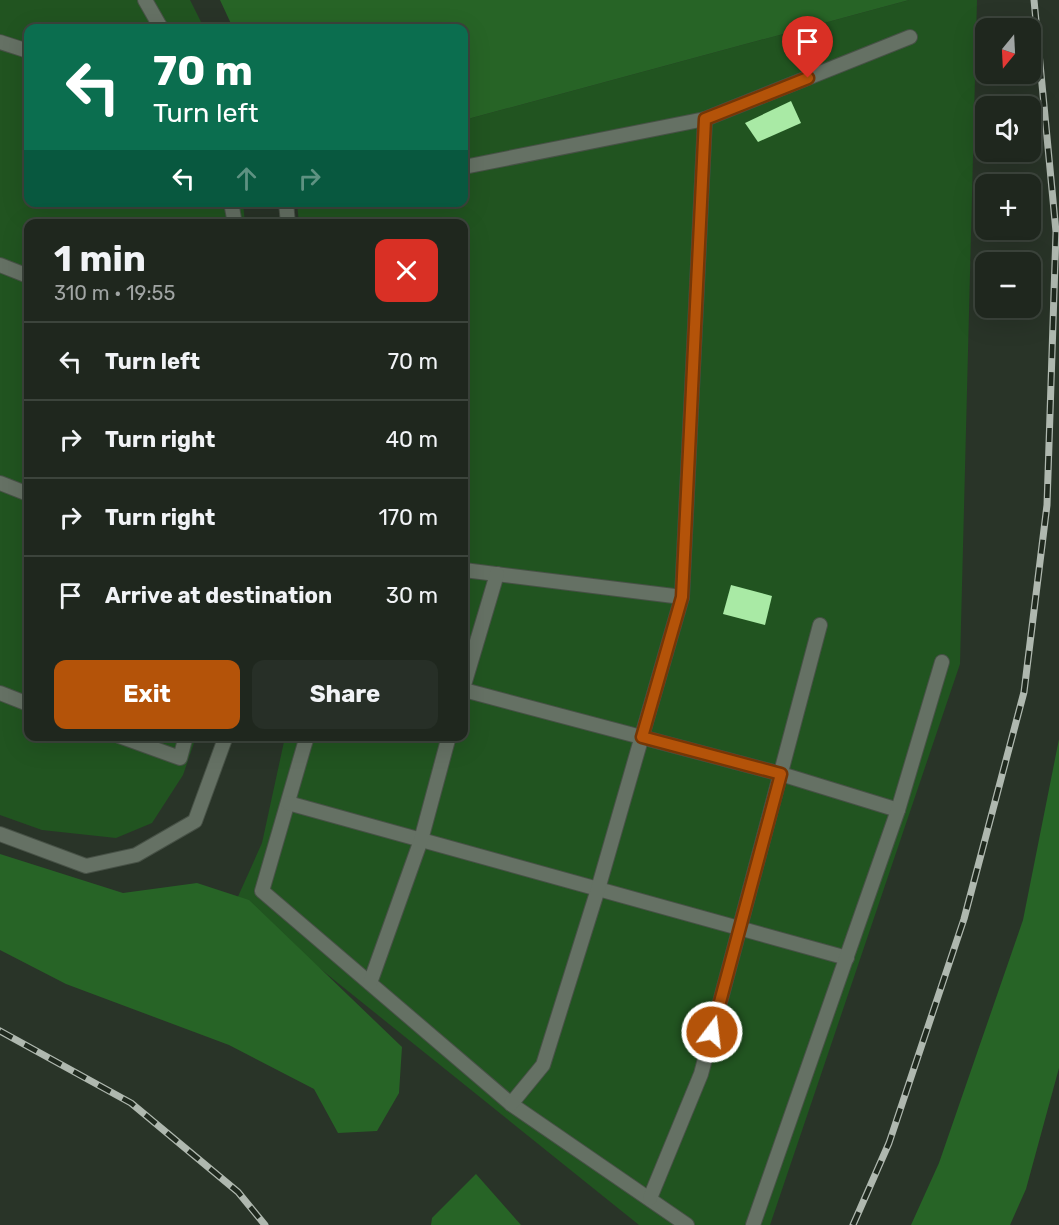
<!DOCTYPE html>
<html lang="en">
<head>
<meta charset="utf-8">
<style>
	:root { --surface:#1f271e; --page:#272f27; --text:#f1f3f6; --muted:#a1a5a4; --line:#3c443c; --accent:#b45309 }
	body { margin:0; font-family:Rubik,sans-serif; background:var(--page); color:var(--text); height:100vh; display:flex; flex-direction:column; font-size:22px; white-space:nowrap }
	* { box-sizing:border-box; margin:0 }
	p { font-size:20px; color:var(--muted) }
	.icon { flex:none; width:33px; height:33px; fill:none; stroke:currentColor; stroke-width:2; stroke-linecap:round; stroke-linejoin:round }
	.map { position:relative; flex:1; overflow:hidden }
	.details { position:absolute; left:24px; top:219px; width:444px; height:522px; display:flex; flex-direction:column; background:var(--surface); border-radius:12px; box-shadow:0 6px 24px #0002,0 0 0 2px var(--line) }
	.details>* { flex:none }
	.hud { position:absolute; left:24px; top:24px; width:444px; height:183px; border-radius:12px; box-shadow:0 6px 24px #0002,0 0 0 2px var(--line); background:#0b6e4f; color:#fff; overflow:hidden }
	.needle { width:39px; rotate:198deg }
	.fabs { position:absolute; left:975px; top:18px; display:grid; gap:12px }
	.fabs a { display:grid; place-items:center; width:66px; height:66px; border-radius:12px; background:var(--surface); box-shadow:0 6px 24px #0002,0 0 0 2px var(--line); font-size:30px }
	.pin { position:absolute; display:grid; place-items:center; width:51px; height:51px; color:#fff; margin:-62px -26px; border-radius:50% 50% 50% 0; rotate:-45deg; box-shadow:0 0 6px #0007 }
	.pin .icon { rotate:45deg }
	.me { position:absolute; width:66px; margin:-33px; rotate:15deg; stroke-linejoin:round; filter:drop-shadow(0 0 4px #0008) }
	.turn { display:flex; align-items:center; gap:21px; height:126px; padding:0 30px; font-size:27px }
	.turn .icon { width:78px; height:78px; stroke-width:2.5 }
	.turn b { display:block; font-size:42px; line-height:51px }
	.lanes { display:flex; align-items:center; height:57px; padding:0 30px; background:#0003; justify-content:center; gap:30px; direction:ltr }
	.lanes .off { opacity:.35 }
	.round { display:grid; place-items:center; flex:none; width:63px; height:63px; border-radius:12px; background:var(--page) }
	.summary { display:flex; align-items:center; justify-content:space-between; height:102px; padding:0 30px }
	h1 { font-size:36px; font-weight:700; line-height:45px }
	.action { display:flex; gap:12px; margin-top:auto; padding:12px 30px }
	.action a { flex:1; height:69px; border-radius:12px; background:var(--accent); color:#fff; font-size:24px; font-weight:700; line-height:69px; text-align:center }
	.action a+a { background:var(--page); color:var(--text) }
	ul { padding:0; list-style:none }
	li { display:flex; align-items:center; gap:18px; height:78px; padding:0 30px; border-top:2px solid var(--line) }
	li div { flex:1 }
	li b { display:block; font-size:22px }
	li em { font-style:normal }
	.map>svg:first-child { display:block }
	.green { fill:#215420 }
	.forest { fill:#276426 }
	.building { fill:#a9eaa5 }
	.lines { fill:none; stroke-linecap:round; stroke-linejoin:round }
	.lane-casing { stroke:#475146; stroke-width:16 }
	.lane { stroke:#657164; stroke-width:14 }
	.rail-casing { stroke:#afb8af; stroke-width:7 }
	.rail { stroke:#1f291e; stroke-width:4.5; stroke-dasharray:14; stroke-linecap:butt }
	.route-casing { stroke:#753606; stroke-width:15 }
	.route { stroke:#b45309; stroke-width:10 }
</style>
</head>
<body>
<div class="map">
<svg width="1059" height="1225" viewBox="0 0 1059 1225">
	<rect width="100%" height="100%" fill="#293428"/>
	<!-- green -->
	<g class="green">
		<polygon points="0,0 190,0 204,28 28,28 28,202 243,203 245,223 28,224 28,736 196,737 183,775 152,823 116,838 42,830 0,815"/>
		<polygon points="909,0 977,0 960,664 770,1225 639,1225 236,901 262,843 285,737 464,736 464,224 299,223 297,203 464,202 464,120"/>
	</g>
	<!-- forest -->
	<g class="forest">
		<polygon points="220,0 909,0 464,120 464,28 233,28"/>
		<polygon points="1059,739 1059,1068 1026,1189 1010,1225 911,1225 939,1163 1023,920"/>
		<polygon points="0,854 123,893 197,883 249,900 402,1047 399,1093 377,1131 338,1133 314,1089 229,1045 66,984 0,950"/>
		<polygon points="476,1174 521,1225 431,1225 432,1218"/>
	</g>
	<!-- building -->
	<g class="building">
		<polygon points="791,101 801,123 758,142 745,123"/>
		<polygon points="731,585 772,596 765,625 723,614"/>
	</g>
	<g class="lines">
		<!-- lane casing -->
		<g class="lane-casing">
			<g id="lane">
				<polyline points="145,0 161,28"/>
				<polyline points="0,42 28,51"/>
				<polyline points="464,167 705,119"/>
				<polyline points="231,202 235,224"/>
				<polyline points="286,202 288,224"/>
				<polyline points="0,265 28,276"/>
				<polyline points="0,483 28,494"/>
				<polyline points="464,570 682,597"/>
				<polyline points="464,685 497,574"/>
				<polyline points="464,690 781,774 898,810"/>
				<polyline points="0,693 28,704"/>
				<polyline points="119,736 180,758 186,736"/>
				<polyline points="307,736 262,891 511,1104 687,1225"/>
				<polyline points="288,803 847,958"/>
				<polyline points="0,834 86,866 136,855 195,821 226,736"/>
				<polyline points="370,983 421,840 449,736"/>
				<polyline points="511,1104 543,1065 598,889 682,597 705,119 910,37"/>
				<polyline points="650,1198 701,1074 820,625"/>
				<polyline points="753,1225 898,810 942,662"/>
			</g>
		</g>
		<!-- lane -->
		<use href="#lane" class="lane"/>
		<!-- rail casing -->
		<g class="rail-casing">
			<g id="rail">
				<polyline points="0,1031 131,1103 238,1192 265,1225"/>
				<polyline points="853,1225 889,1143 964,919 1024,692 1047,505 1056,232 1034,0"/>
			</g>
		</g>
		<!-- rail -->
		<use href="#rail" class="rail"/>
	</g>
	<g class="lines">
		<!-- route casing -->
		<g class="route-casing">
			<polyline id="route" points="712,1032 781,774 642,737 682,597 705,119 808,78"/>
		</g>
		<!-- route -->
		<use href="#route" class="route"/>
	</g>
</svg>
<div class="fabs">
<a><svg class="needle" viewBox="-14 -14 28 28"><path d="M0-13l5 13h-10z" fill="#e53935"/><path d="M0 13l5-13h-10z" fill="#a1a5a4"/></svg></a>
<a><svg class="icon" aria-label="sound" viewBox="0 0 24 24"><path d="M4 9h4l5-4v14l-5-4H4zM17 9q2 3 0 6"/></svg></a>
<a>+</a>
<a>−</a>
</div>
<div class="pin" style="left:808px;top:78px;background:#d93025"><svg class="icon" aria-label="arrive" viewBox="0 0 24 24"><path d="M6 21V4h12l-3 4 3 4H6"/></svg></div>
<svg class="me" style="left:712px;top:1032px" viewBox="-20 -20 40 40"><circle r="17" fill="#b45309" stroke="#fff" stroke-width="3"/><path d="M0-11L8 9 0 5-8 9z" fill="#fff"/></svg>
<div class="hud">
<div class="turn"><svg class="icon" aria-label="left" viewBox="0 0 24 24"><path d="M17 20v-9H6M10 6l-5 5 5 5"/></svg><div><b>70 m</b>Turn left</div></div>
<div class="lanes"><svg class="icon" aria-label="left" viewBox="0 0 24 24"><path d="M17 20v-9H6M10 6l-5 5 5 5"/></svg><svg class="icon off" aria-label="ahead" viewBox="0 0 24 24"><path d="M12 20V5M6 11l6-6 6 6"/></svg><svg class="icon off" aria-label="right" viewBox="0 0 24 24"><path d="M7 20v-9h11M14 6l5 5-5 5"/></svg></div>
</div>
<section class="details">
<div class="summary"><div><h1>1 min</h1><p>310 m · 19:55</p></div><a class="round" style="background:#d93025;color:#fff"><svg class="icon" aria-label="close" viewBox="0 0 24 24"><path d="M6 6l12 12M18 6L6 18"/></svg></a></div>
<ul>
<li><svg class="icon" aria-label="left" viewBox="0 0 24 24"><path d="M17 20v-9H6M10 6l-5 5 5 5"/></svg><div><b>Turn left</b></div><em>70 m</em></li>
<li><svg class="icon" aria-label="right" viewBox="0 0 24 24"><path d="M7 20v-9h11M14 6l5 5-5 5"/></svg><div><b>Turn right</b></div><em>40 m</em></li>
<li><svg class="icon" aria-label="right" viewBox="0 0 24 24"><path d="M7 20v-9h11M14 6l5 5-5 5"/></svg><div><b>Turn right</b></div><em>170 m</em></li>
<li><svg class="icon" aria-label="arrive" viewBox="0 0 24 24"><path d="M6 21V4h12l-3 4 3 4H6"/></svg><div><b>Arrive at destination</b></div><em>30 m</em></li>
</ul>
<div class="action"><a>Exit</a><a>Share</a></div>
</section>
</div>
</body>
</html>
